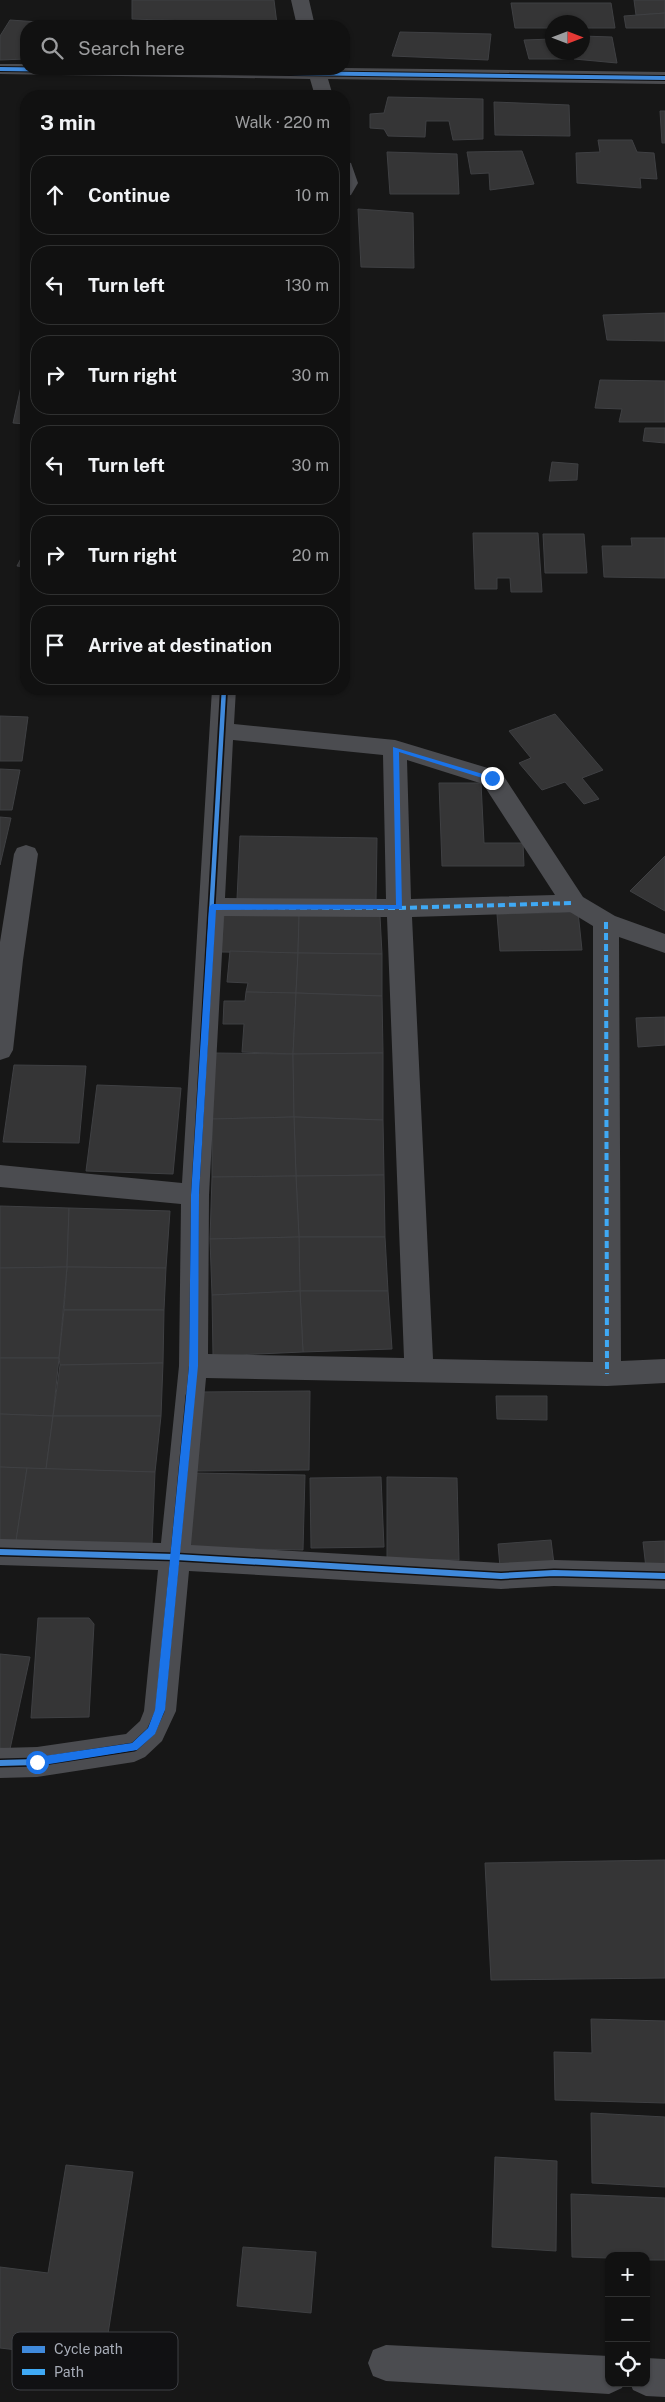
<!DOCTYPE html>
<html lang="en">
<head>
<meta charset="utf-8">
<style>
	:root { --surface:#111; --page:#1a1a1a; --text:#f1f3f6; --muted:#9c9d9f; --line:#303131 }
	body { margin:0; font-family:"Public Sans",sans-serif; background:var(--page); color:var(--text) }
	.controls { position:absolute; right:15px; bottom:15px; display:grid; overflow:hidden; border-radius:10px; box-shadow:0 1px 4px #0004 }
	.controls button { width:45px; height:45px; display:grid; place-items:center; padding:0; border:0; border-bottom:1px solid var(--line); background:var(--surface); color:var(--text); font:25px sans-serif }
	.compass { position:absolute; left:545px; top:15px; width:45px; height:45px; border-radius:50%; background:var(--surface); box-shadow:0 1px 4px #0004; rotate:90deg }
	.stop { position:absolute; width:15px; height:15px; margin:-11px; border:4px solid #1a73e8; border-radius:50%; background:#fff }
	.stop.end { background:#1a73e8; border-color:#fff; box-shadow:0 1px 5px #0008 }
	.list { margin:0; padding:0; list-style:none }
	h2 { display:flex; justify-content:space-between; align-items:center; height:65px; margin:0; padding:0 20px; font-size:21px }
	h2 small { font-size:16px; font-weight:400; color:var(--muted) }
	.list li { display:grid; grid-template-columns:32px 1fr auto; gap:15px; align-items:center; box-sizing:border-box; height:80px; margin:0 10px 10px; padding:0 10px; border:1px solid var(--line); border-radius:20px }
	.list b { display:block; font-size:19px; white-space:nowrap }
	.list em { font-size:16px; font-style:normal; color:var(--muted) }
	.icon { flex:none; width:28px; height:28px; fill:none; stroke:currentColor; stroke-width:2; stroke-linecap:round; stroke-linejoin:round }
	.map { position:relative; flex:none; width:665px; height:2402px; overflow:hidden }
	.search { position:absolute; background:var(--surface); box-shadow:0 1px 4px #0004; left:20px; top:20px; width:330px; height:55px; display:flex; align-items:center; gap:12px; box-sizing:border-box; padding:0 18px; border-radius:20px; color:var(--muted); font-size:19px }
	.panel { position:absolute; background:var(--surface); box-shadow:0 1px 4px #0004; left:20px; top:90px; width:330px; height:605px; border-radius:20px }
	.map>svg:first-child { display:block }
</style>
</head>
<body>
<div class="map">
<svg width="665" height="2402" viewBox="0 0 665 2402">
	<rect width="100%" height="100%" fill="#171717"/>
	<g fill="#353536" stroke="#3f4043">
		<polygon points="132,0 274,0 277,24 132,19"/>
		<polygon points="634,0 665,0 665,13 636,15"/>
		<polygon points="511,3 611,3 615,28 582,28 582,22 552,22 552,28 515,28"/>
		<polygon points="665,13 665,28 626,28 624,16"/>
		<polygon points="10,20 67,24 67,26 26,26 26,59 0,60 0,36"/>
		<polygon points="400,32 491,34 488,60 392,56"/>
		<polygon points="582,36 612,37 617,63 574,59 572,52 582,52"/>
		<polygon points="552,39 552,52 567,52 568,59 529,59 524,40"/>
		<polygon points="388,97 483,99 483,139 453,140 449,121 426,121 425,137 388,136 384,129 370,128 370,114 384,113"/>
		<polygon points="494,102 569,105 570,136 495,135"/>
		<polygon points="660,111 665,111 665,143 662,143"/>
		<polygon points="598,140 632,140 637,152 654,153 657,179 640,178 641,188 577,183 576,153 600,152"/>
		<polygon points="522,151 534,184 490,190 489,173 471,174 467,152"/>
		<polygon points="387,152 457,154 459,194 390,194"/>
		<polygon points="358,209 413,213 414,268 361,267"/>
		<polygon points="665,313 665,341 607,340 603,315"/>
		<polygon points="600,380 665,381 665,422 619,422 622,409 595,408"/>
		<polygon points="22,382 26,382 26,424 13,423"/>
		<polygon points="645,428 665,428 665,443 643,441"/>
		<polygon points="552,462 578,464 577,480 549,481"/>
		<polygon points="473,533 538,533 542,592 511,592 510,578 497,578 497,589 475,589"/>
		<polygon points="543,534 584,534 587,573 545,573"/>
		<polygon points="631,538 665,538 665,578 604,577 602,546 632,546"/>
		<polygon points="26,549 26,567 17,566"/>
		<polygon points="555,714 603,770 582,778 599,799 584,804 565,782 542,790 519,763 531,758 509,731"/>
		<polygon points="0,716 28,717 22,761 0,761"/>
		<polygon points="0,769 20,770 12,810 0,810"/>
		<polygon points="439,783 481,783 484,843 523,843 524,866 442,866"/>
		<polygon points="0,817 11,818 0,865"/>
		<polygon points="240,836 377,838 376,902 237,899"/>
		<polygon points="665,856 665,911 630,891"/>
		<polygon points="578,912 582,950 500,951 497,914"/>
		<polygon points="224,914 299,915 298,953 221,952"/>
		<polygon points="299,915 380,916 382,954 298,953"/>
		<polygon points="230,951 298,953 296,993 246,992 248,983 227,982"/>
		<polygon points="298,953 382,954 382,996 296,993"/>
		<polygon points="246,992 296,993 293,1054 242,1052 244,1024 223,1024 224,1001 245,1001"/>
		<polygon points="296,993 382,996 383,1053 293,1054"/>
		<polygon points="665,1017 665,1045 638,1047 636,1018"/>
		<polygon points="215,1053 293,1054 294,1117 212,1119"/>
		<polygon points="383,1053 383,1120 294,1117 293,1054"/>
		<polygon points="14,1065 86,1066 79,1143 3,1142"/>
		<polygon points="97,1085 181,1088 173,1174 86,1171"/>
		<polygon points="294,1117 383,1120 384,1175 296,1176"/>
		<polygon points="294,1117 296,1176 212,1177 212,1119"/>
		<polygon points="384,1175 385,1237 299,1237 296,1176"/>
		<polygon points="296,1176 299,1237 210,1239 212,1177"/>
		<polygon points="0,1206 69,1208 67,1267 0,1268"/>
		<polygon points="69,1208 170,1211 166,1268 67,1267"/>
		<polygon points="299,1237 385,1237 388,1291 300,1291"/>
		<polygon points="299,1237 300,1291 212,1295 210,1239"/>
		<polygon points="67,1267 166,1268 164,1310 64,1310"/>
		<polygon points="67,1267 59,1358 0,1358 0,1268"/>
		<polygon points="300,1291 388,1291 392,1349 303,1352"/>
		<polygon points="300,1291 303,1352 213,1356 212,1295"/>
		<polygon points="64,1310 164,1310 163,1363 60,1365 59,1358"/>
		<polygon points="0,1358 59,1358 53,1416 0,1414"/>
		<polygon points="163,1363 161,1416 53,1416 60,1365"/>
		<polygon points="310,1391 309,1470 197,1471 200,1392"/>
		<polygon points="496,1396 547,1396 547,1420 497,1419"/>
		<polygon points="0,1414 53,1416 46,1469 0,1467"/>
		<polygon points="53,1416 161,1416 155,1472 46,1469"/>
		<polygon points="0,1467 27,1468 16,1541 0,1541"/>
		<polygon points="27,1468 155,1472 152,1544 16,1541"/>
		<polygon points="194,1473 305,1475 303,1550 189,1548"/>
		<polygon points="381,1477 384,1547 311,1548 310,1478"/>
		<polygon points="387,1477 457,1478 459,1560 387,1559"/>
		<polygon points="551,1540 554,1564 500,1567 498,1544"/>
		<polygon points="665,1541 665,1567 646,1568 643,1542"/>
		<polygon points="38,1618 89,1618 94,1624 89,1717 31,1718"/>
		<polygon points="0,1654 30,1657 10,1749 0,1748"/>
		<polygon points="665,1860 665,1978 491,1980 485,1863"/>
		<polygon points="591,2019 665,2021 665,2103 555,2100 554,2052 592,2053"/>
		<polygon points="591,2113 665,2117 665,2187 592,2183"/>
		<polygon points="495,2157 557,2161 556,2251 492,2247"/>
		<polygon points="66,2165 133,2172 104,2360 0,2348 0,2267 48,2273"/>
		<polygon points="571,2194 665,2198 665,2260 646,2260 646,2256 609,2256 609,2258 572,2257"/>
		<polygon points="243,2247 316,2252 311,2313 237,2306"/>
	</g>
	<g fill="none" stroke-linecap="round" stroke-linejoin="round">
		<g fill="#4b4c50" fill-rule="evenodd">
			<polygon points="291,0 309,0 315,26 297,26"/>
			<polygon points="0,64 26,64 26,69 344,68 665,72 665,84 328,79 333,96 315,96 310,79 0,74"/>
			<polygon points="344,161 351,163 358,183 351,195 344,197"/>
			<path d="M212,689H236L234,724L395,740L501,772L583,897L615,916L665,934V953L619,937L621,1361L665,1359V1383L607,1386L206,1378L191,1545L501,1563L554,1560L665,1563V1589L554,1586L501,1589L189,1571L176,1711L162,1741L145,1757L134,1762L37,1777L0,1778V1748L37,1747L126,1734L140,1721L144,1711L158,1570L0,1565V1539L161,1543L179,1366L181,1204L0,1187V1165L182,1183ZM233,740L383,755L386,899L225,898ZM407,760L483,784L555,895L411,899ZM570,912L593,926V1362L433,1359L412,917ZM224,916L387,917L404,1358L208,1354L209,1195Z"/>
			<polygon points="26,845 35,848 38,854 23,960 13,1050 9,1057 0,1060 0,942 14,854 17,848"/>
			<polygon points="386,2345 609,2356 609,2383 624,2383 622,2388 609,2394 386,2381 373,2376 368,2363 373,2350"/>
			<polygon points="646,2358 665,2359 665,2397 646,2396 633,2390 630,2383 646,2383"/>
		</g>
		<g stroke="#3fa9f5" stroke-width="4" stroke-dasharray="7 4" stroke-linecap="butt">
			<polyline points="212,907 399,908 574,903"/>
			<polyline points="606,922 607,1374"/>
		</g>
		<g stroke="#111113" stroke-width="6">
			<polyline id="cycleway-far2" points="0,69 665,78"/>
		</g>
		<g stroke="#111113" stroke-width="8">
			<polyline id="cycleway-far1" points="190,1397 193,1366 195,1195 224,689"/>
		</g>
		<g stroke="#111113" stroke-width="9">
			<g id="cycleway">
				<polyline points="0,1552 176,1557 501,1576 554,1573 665,1576"/>
				<polyline points="0,1763 37,1762 134,1747 151,1731 160,1711 190,1396"/>
			</g>
		</g>
		<use href="#cycleway-far2" stroke="#408adc" stroke-width="4"/>
		<use href="#cycleway-far1" stroke="#408adc" stroke-width="4.5"/>
		<use href="#cycleway" stroke="#408adc" stroke-width="6"/>
	</g>
	<polygon fill="#1a73e8" points="393,747 496,778 492,781 399,752 402,909 216,910 199,1195 198,1366 165,1710 155,1734 137,1750 37,1766 32,1762 37,1757 132,1743 148,1728 155,1710 189,1366 191,1195 209,907 212,904 396,905"/>
	<rect x="12" y="2332" width="166" height="58" rx="8" fill="#111113" stroke="#3e4045" stroke-width="1"/>
	<rect x="22" y="2346" width="23" height="7" fill="#408adc"/>
	<rect x="22" y="2369" width="23" height="6" fill="#3fa9f5"/>
	<g font-size="14" fill="#a8adb8">
		<text x="54" y="2354">Cycle path</text>
		<text x="54" y="2377">Path</text>
	</g>
</svg>
<div class="controls">
<button>+</button>
<button>−</button>
<button><svg class="icon" aria-label="locate" viewBox="0 0 24 24"><circle cx="12" cy="12" r="6"/><path d="M12 2v4M12 18v4M2 12h4M18 12h4"/></svg></button>
</div>
<svg class="compass" viewBox="-18 -18 36 36"><path d="M0-13l5 13h-10z" fill="#e53935"/><path d="M0 13l5-13h-10z" fill="#9c9d9f"/></svg>
<div class="stop" style="left:37px;top:1762px"></div>
<div class="stop end" style="left:492px;top:778px"></div>
<div class="search"><svg class="icon" aria-label="search" viewBox="0 0 24 24"><circle cx="10" cy="10" r="6"/><path d="M15 15l6 6"/></svg>Search here</div>
<section class="panel">
<h2>3 min<small>Walk · 220 m</small></h2>
<ul class="list">
<li><svg class="icon" aria-label="ahead" viewBox="0 0 24 24"><path d="M12 20V5M6 11l6-6 6 6"/></svg><div><b>Continue</b></div><em>10 m</em></li>
<li><svg class="icon" aria-label="left" viewBox="0 0 24 24"><path d="M17 20v-9H6M10 6l-5 5 5 5"/></svg><div><b>Turn left</b></div><em>130 m</em></li>
<li><svg class="icon" aria-label="right" viewBox="0 0 24 24"><path d="M7 20v-9h11M14 6l5 5-5 5"/></svg><div><b>Turn right</b></div><em>30 m</em></li>
<li><svg class="icon" aria-label="left" viewBox="0 0 24 24"><path d="M17 20v-9H6M10 6l-5 5 5 5"/></svg><div><b>Turn left</b></div><em>30 m</em></li>
<li><svg class="icon" aria-label="right" viewBox="0 0 24 24"><path d="M7 20v-9h11M14 6l5 5-5 5"/></svg><div><b>Turn right</b></div><em>20 m</em></li>
<li><svg class="icon" aria-label="arrive" viewBox="0 0 24 24"><path d="M6 21V4h12l-3 4 3 4H6"/></svg><div><b>Arrive at destination</b></div></li>
</ul>
</section>
</div>
</body>
</html>
